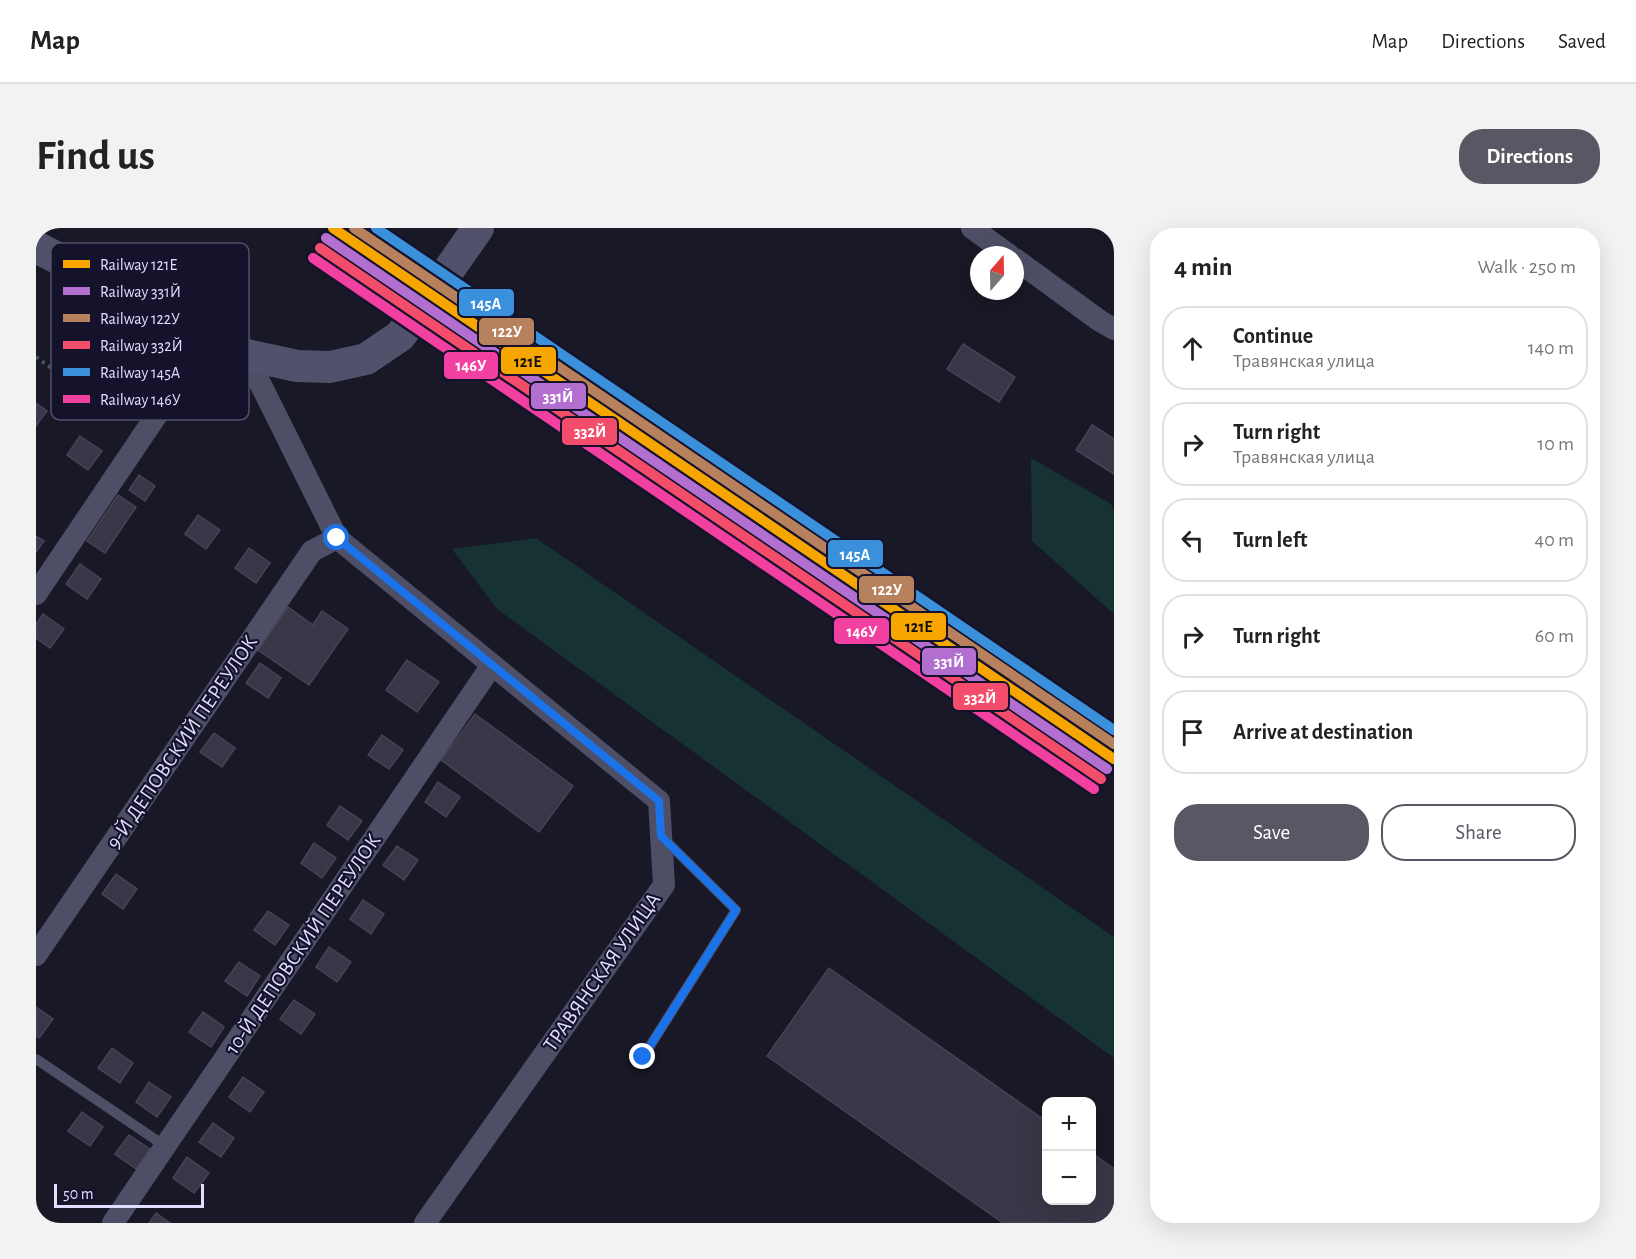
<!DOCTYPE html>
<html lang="en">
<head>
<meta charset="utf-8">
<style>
	:root { --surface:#fff; --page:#f2f2f2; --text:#222; --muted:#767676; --line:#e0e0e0; --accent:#585763 }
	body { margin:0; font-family:"Alegreya Sans",sans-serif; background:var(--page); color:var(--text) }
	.controls { position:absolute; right:18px; bottom:18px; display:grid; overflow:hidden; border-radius:12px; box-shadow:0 6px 24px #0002 }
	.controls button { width:54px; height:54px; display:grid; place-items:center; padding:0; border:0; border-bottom:2px solid var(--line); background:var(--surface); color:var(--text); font:30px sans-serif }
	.compass { position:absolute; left:934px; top:18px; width:54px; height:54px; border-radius:50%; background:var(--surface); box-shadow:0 6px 24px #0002; rotate:20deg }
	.scale { position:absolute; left:18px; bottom:15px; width:150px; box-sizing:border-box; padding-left:6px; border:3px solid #e0ddff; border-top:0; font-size:16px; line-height:21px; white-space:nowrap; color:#e0ddff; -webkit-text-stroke:4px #15122c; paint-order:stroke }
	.stop { position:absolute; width:18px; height:18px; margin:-14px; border:4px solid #1a73e8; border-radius:50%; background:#fff }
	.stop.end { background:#1a73e8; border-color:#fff; box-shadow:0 2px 6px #0008 }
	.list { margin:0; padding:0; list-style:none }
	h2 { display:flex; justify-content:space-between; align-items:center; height:78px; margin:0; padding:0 24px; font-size:26px }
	h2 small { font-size:20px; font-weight:400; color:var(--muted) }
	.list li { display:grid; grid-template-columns:39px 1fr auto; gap:18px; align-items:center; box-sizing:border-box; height:84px; margin:0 12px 12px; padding:0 12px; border:2px solid var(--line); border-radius:24px }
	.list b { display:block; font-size:22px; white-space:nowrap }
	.list p { margin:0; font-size:20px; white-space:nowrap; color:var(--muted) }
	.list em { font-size:20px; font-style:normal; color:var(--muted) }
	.actions { display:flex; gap:12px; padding:18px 24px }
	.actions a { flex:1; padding:14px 0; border:2px solid var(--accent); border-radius:24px; text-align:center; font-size:21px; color:var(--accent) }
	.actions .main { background:var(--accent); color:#fff }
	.icon { flex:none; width:33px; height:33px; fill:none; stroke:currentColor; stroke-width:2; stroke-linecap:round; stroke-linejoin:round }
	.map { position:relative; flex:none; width:1078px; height:995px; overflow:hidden; border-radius:24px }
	header { display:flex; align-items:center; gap:36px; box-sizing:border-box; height:84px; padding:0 30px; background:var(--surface); border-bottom:2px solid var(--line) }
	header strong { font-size:28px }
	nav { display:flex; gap:33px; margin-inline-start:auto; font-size:21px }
	.intro { display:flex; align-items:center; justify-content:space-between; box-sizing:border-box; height:144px; padding:0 36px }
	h1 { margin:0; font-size:42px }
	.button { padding:15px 27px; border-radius:24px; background:var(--accent); color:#fff; font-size:21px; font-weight:700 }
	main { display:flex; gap:36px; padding:0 36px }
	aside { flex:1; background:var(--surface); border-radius:24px; box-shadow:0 6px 24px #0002 }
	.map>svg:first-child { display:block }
</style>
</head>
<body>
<header>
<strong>Map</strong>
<nav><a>Map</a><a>Directions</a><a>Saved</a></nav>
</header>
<div class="intro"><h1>Find us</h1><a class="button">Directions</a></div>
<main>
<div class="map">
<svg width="1078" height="995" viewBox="0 0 1078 995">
	<rect width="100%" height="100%" fill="#191826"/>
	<g fill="#163232">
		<polygon points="995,230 1075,276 1078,283 1078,386 996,313"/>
		<polygon points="500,310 1078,709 1078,830 461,381 416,321"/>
	</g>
	<g fill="#393647" stroke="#464358" stroke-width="1.5">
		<polygon points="927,116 979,149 963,174 911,141"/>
		<polygon points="0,175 11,183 0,198"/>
		<polygon points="1056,197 1078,211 1078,246 1040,222"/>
		<polygon points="44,208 66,223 52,242 31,227"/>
		<polygon points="103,247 119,258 109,273 93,262"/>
		<polygon points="82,267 100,279 69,325 51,313"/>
		<polygon points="162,287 184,302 170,321 149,306"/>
		<polygon points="0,308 8,313 0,324"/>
		<polygon points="213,320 234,335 220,355 199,340"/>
		<polygon points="44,336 65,351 51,371 30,356"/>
		<polygon points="252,379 277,397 286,383 312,401 273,457 222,422"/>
		<polygon points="7,386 28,401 14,420 0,410 0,396"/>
		<polygon points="371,432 403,454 381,484 350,462"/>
		<polygon points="224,435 245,450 232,470 210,455"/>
		<polygon points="439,486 537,558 503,604 405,532"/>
		<polygon points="178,505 199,520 186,539 164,524"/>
		<polygon points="346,507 367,522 353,541 332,527"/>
		<polygon points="402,554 424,569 410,589 389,574"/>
		<polygon points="304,578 326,593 312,612 291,597"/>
		<polygon points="278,615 300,630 286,650 265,635"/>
		<polygon points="361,618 382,632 368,652 347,637"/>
		<polygon points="80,646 101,661 87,681 66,666"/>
		<polygon points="327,672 348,686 335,706 314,691"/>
		<polygon points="232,683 253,697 239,717 218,702"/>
		<polygon points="293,719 315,734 301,754 280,739"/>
		<polygon points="203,734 224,748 211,768 189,753"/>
		<polygon points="793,740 1011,894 1011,972 1056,972 1056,925 1078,941 1078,995 967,995 731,828"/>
		<polygon points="258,772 279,786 265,806 244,791"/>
		<polygon points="0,779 17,791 3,810 0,808"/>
		<polygon points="167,784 188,799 175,819 153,804"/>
		<polygon points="76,820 97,835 84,855 62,840"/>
		<polygon points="207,849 228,864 214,884 193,869"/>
		<polygon points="113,854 135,869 121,889 100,874"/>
		<polygon points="46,884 67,899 54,918 32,903"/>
		<polygon points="177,895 198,910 185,929 163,914"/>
		<polygon points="93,907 114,921 100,941 79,926"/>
		<polygon points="151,929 173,945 158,965 137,950"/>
		<polygon points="120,985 134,995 113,995"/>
	</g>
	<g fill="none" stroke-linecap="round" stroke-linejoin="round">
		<polyline stroke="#475462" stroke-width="4" stroke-dasharray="3 4.5" stroke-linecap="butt" points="0,129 39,157"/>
		<g stroke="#4e4e66" stroke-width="10">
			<polyline points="607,829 700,682 627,610"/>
			<polyline points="0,831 129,918"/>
		</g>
		<g stroke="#4e4e66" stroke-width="22">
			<polyline points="936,0 973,27"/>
			<polyline points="979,31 1064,93 1078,101"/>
			<polyline points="0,366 145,151 210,127 301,310 623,573 628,657 389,995"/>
			<polyline points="0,727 276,323 301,310"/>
			<polyline points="77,995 456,437"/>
		</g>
		<polyline stroke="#51516c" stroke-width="32" points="0,19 210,127 261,138 294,139 330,131 364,108 396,66 442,0"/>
		<g stroke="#15122c" stroke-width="15">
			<polyline id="rail-1" points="297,0 1078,531"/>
		</g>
		<g stroke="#15122c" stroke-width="15">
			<polyline id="rail-2" points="290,10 1071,541"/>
		</g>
		<g stroke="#15122c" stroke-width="15">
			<polyline id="rail-3" points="318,0 1078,516"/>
		</g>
		<g stroke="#15122c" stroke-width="15">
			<polyline id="rail-4" points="284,20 1065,551"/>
		</g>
		<g stroke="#15122c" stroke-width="15">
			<polyline id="rail-5" points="340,0 1078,502"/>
		</g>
		<g stroke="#15122c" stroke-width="15">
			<polyline id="rail-6" points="277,30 1058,561"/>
		</g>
		<use href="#rail-1" stroke="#f7a600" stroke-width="10"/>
		<use href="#rail-2" stroke="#b36fd0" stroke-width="10"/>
		<use href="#rail-3" stroke="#b6815c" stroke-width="10"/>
		<use href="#rail-4" stroke="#f44d6c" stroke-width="10"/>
		<use href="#rail-5" stroke="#3a90db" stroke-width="10"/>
		<use href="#rail-6" stroke="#f240a1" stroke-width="10"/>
	</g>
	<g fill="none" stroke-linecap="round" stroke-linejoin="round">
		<polyline stroke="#1a73e8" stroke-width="8" points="301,310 623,573 625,608 700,682 607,829"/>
	</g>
	<g text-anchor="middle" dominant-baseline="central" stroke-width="4.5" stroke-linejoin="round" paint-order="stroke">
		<g font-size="21" fill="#e0ddff" stroke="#15122c">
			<text transform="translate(146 514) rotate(-56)">9-Й ДЕПОВСКИЙ ПЕРЕУЛОК</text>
			<text transform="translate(267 716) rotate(-56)">10-Й ДЕПОВСКИЙ ПЕРЕУЛОК</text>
			<text transform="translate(566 744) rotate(-55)">ТРАВЯНСКАЯ УЛИЦА</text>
		</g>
	</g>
	<rect x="15" y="15" width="198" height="177" rx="9" fill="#15122c" stroke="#524f6b" stroke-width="1.5"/>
	<rect x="27" y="32" width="27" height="8" fill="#f7a600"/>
	<rect x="27" y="59" width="27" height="8" fill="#b36fd0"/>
	<rect x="27" y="86" width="27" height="8" fill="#b6815c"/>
	<rect x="27" y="113" width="27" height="8" fill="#f44d6c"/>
	<rect x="27" y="140" width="27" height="8" fill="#3a90db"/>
	<rect x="27" y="167" width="27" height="8" fill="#f240a1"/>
	<g font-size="16" fill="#e0ddff">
		<text x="64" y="42">Railway 121Е</text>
		<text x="64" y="69">Railway 331Й</text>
		<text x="64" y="96">Railway 122У</text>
		<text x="64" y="123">Railway 332Й</text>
		<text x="64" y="150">Railway 145А</text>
		<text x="64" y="177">Railway 146У</text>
	</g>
	<g stroke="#15122c" stroke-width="2">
		<rect x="422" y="60" width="57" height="29" rx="6" fill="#3a90db"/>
		<rect x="442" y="89" width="57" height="29" rx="6" fill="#b6815c"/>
		<rect x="464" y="118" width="57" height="29" rx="6" fill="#f7a600"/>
		<rect x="407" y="123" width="56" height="29" rx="6" fill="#f240a1"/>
		<rect x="494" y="154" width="57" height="28" rx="6" fill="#b36fd0"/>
		<rect x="525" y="189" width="57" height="29" rx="6" fill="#f44d6c"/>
		<rect x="791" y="311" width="57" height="29" rx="6" fill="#3a90db"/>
		<rect x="822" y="347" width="57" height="29" rx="6" fill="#b6815c"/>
		<rect x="854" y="384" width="57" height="29" rx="6" fill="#f7a600"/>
		<rect x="797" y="389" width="57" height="28" rx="6" fill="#f240a1"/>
		<rect x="885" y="419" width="56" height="29" rx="6" fill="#b36fd0"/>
		<rect x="916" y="454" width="57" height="29" rx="6" fill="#f44d6c"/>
	</g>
	<g font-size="16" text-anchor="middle" font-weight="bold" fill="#fff">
		<text x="450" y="81">145А</text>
		<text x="471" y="109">122У</text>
		<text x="435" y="143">146У</text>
		<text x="522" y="174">331Й</text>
		<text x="554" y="209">332Й</text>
		<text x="819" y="332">145А</text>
		<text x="851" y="367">122У</text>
		<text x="826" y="409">146У</text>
		<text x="913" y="439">331Й</text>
		<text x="944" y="475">332Й</text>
	</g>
	<g font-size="16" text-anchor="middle" font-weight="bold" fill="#111">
		<text x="492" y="139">121Е</text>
		<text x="883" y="404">121Е</text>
	</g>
</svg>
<div class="controls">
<button>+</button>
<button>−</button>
</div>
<svg class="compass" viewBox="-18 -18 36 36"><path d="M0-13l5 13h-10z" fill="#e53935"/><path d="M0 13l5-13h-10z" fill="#767676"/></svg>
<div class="scale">50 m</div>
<div class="stop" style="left:301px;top:310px"></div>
<div class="stop end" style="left:607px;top:829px"></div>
</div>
<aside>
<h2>4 min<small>Walk · 250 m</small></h2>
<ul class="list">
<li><svg class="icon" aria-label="ahead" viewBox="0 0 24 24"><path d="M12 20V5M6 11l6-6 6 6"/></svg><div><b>Continue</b><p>Травянская улица</p></div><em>140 m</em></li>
<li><svg class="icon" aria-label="right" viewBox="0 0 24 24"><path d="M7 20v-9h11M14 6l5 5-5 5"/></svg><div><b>Turn right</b><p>Травянская улица</p></div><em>10 m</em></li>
<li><svg class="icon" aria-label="left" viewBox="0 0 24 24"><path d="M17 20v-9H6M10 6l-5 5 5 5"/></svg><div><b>Turn left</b></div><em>40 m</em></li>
<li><svg class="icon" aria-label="right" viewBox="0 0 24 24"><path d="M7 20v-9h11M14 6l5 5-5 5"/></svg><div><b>Turn right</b></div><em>60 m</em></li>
<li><svg class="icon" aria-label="arrive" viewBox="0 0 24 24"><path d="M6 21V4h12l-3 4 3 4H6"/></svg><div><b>Arrive at destination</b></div></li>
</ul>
<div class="actions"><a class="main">Save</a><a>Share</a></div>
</aside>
</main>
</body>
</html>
